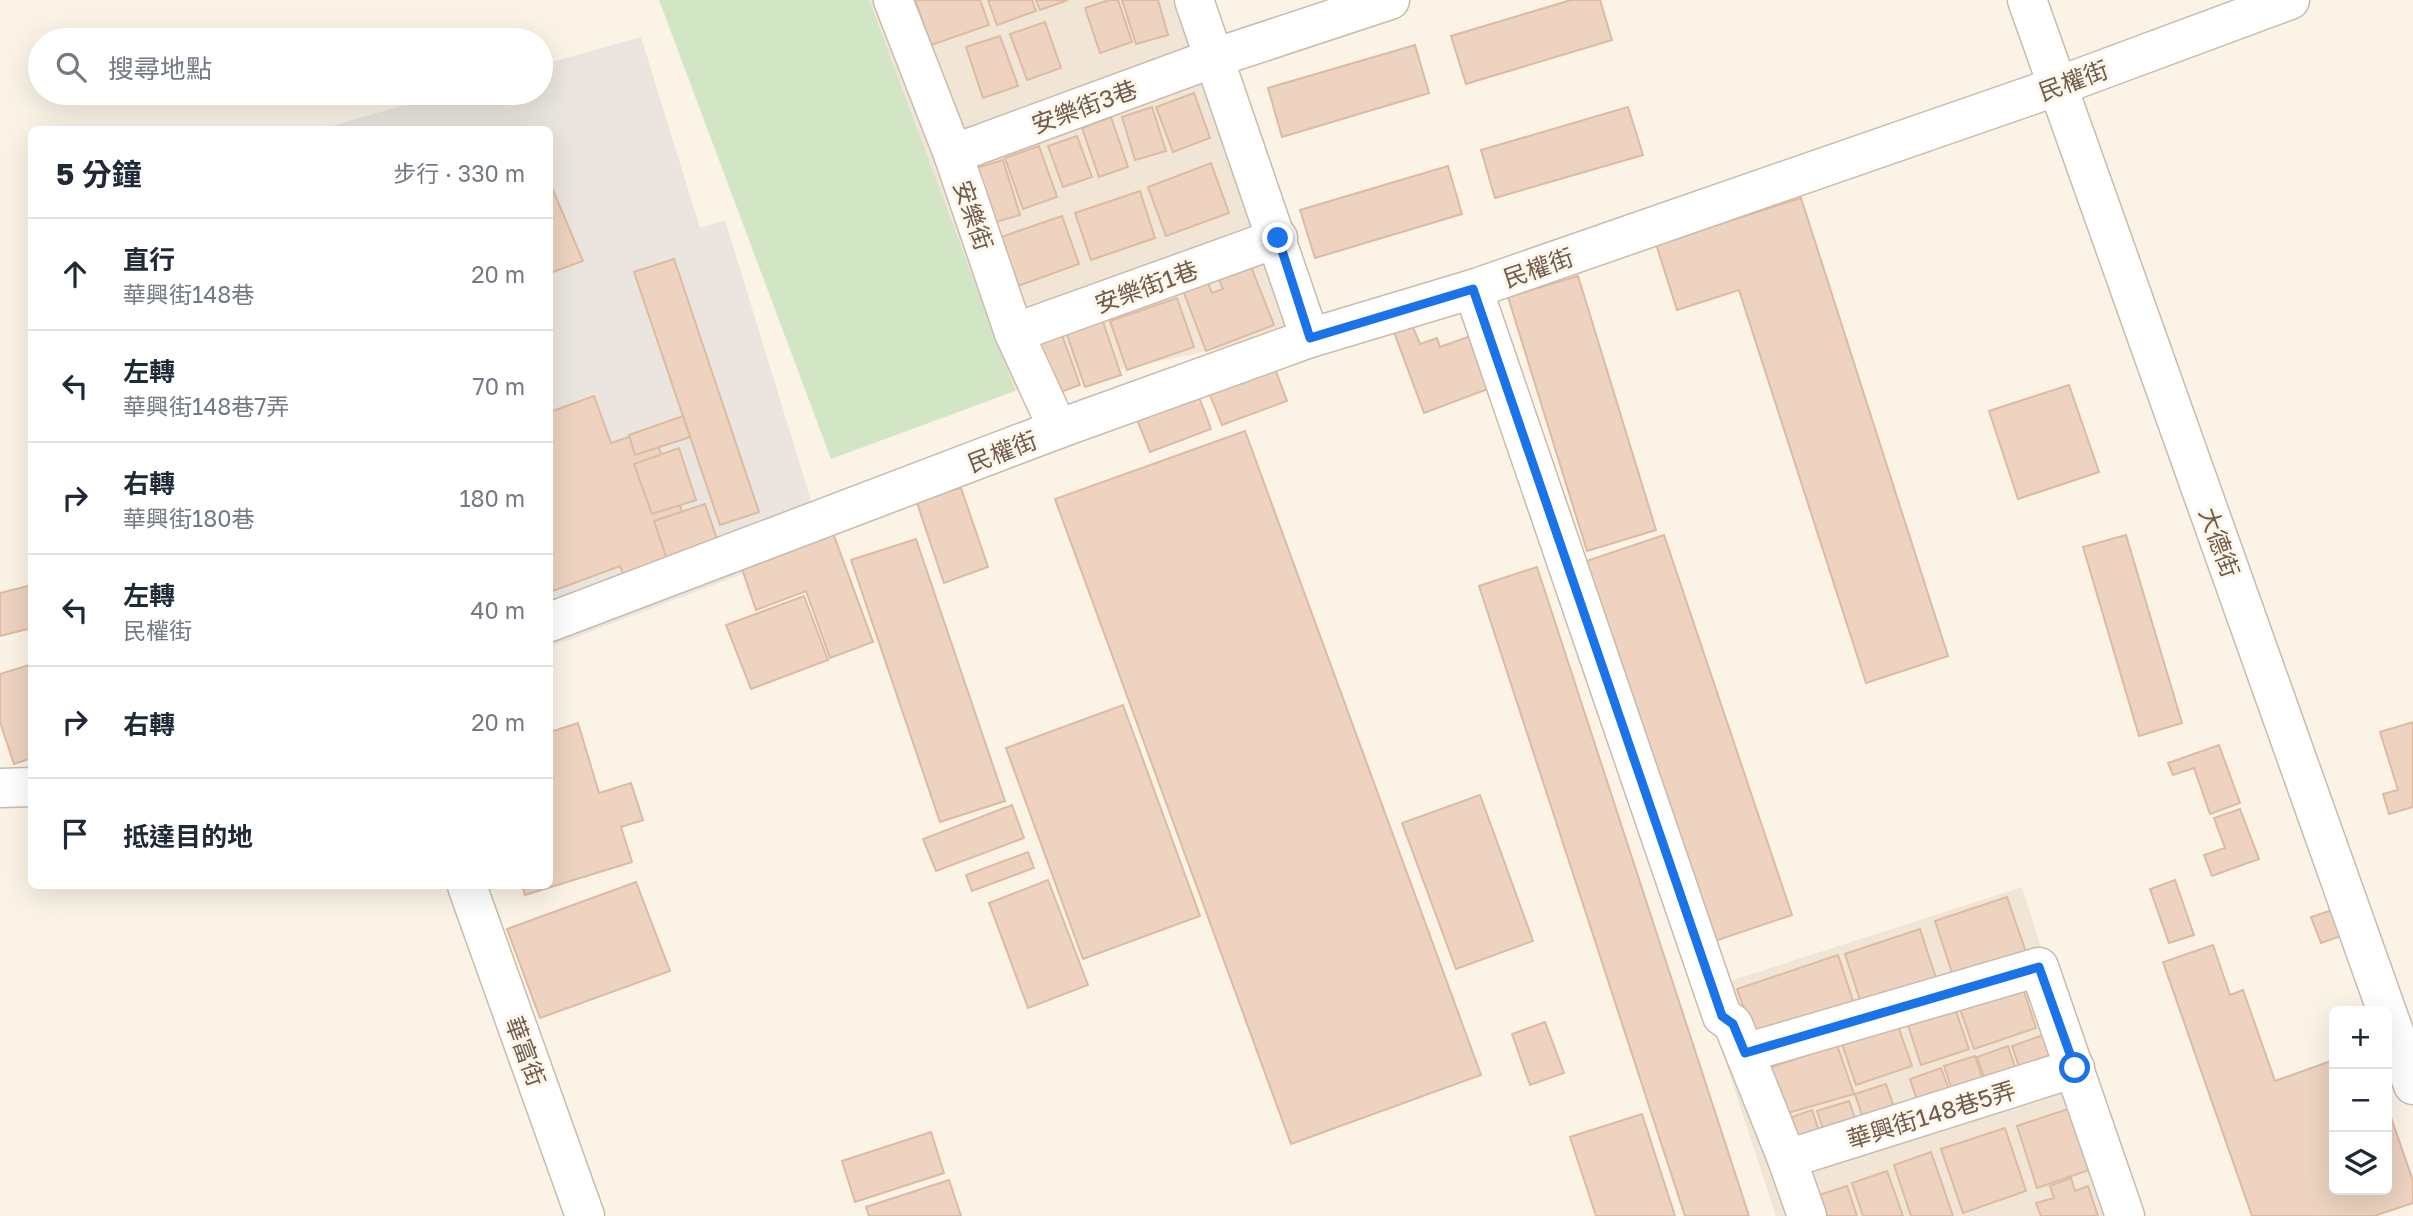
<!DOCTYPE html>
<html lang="zh-TW">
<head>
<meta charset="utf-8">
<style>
	:root { --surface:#fff; --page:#f6f6f7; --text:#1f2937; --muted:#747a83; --line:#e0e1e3 }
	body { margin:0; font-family:"Golos Text","Noto Sans TC",sans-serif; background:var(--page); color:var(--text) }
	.controls { position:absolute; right:21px; bottom:21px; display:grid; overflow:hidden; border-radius:10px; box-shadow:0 7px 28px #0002 }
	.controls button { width:63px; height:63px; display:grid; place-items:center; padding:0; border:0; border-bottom:2px solid var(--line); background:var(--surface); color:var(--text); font:35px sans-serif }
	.stop { position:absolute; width:21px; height:21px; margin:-16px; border:5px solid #1a73e8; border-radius:50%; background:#fff }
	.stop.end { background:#1a73e8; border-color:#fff; box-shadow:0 2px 7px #0008 }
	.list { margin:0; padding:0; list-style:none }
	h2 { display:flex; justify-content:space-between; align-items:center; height:91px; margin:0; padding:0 28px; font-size:30px }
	h2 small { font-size:23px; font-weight:400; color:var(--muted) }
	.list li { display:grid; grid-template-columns:46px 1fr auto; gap:21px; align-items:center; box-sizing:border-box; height:112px; padding:0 28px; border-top:2px solid var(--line) }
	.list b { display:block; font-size:26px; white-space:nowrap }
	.list p { margin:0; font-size:23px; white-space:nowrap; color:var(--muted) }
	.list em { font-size:23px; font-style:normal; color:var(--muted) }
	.icon { flex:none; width:38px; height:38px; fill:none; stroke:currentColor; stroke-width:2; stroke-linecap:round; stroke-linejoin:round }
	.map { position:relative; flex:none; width:2413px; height:1216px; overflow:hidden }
	.search { position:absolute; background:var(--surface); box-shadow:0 7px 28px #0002; left:28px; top:28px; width:525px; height:77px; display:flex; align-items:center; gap:18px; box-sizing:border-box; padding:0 24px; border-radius:38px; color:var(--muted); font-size:26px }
	.panel { position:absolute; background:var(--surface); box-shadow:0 7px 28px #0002; left:28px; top:126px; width:525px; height:763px; border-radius:10px }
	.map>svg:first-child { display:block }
</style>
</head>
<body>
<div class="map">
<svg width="2413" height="1216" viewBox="0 0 2413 1216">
	<rect width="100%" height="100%" fill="#faf3e6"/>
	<g fill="#f1e5d5">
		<polygon points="812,0 1181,0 1298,332 1015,391"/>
		<polygon points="2022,887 2125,1216 1776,1216 1702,990"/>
	</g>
	<polygon fill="#eae5df" points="641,37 700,228 725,220 824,543 550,647 550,130 318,130 446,93 541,93 541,65"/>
	<polygon fill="#d2e6c5" points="659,0 869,0 1015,391 831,459"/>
	<g fill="#edd3c0" stroke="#ddbba2" stroke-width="2">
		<polygon points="915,0 980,0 989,25 931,45"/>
		<polygon points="988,0 1032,0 1036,11 997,25"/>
		<polygon points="1036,0 1068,0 1040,10"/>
		<polygon points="1109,0 1118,0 1132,42 1100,53 1085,8"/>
		<polygon points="1122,0 1158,0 1168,35 1136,44"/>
		<polygon points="1571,0 1600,0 1612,40 1466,84 1451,36"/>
		<polygon points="1045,22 1061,68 1027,80 1010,34"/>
		<polygon points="1000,36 1018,86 983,98 966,47"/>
		<polygon points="1415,45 1429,93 1282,137 1268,88"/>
		<polygon points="1194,93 1210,138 1173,152 1156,107"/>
		<polygon points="1152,107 1166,151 1135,160 1122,117"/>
		<polygon points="1628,107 1643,155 1495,198 1481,150"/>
		<polygon points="1111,117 1128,167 1099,177 1082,128"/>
		<polygon points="1077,136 1092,177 1063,187 1048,146"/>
		<polygon points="1039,146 1057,197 1023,209 1005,158"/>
		<polygon points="1003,160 1020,215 989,224 973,169"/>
		<polygon points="1211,163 1229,213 1166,236 1148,187"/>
		<polygon points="1448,166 1462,214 1315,258 1300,210"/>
		<polygon points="552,188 583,261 550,273 550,189"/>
		<polygon points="1140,191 1155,238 1091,260 1075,213"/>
		<polygon points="1801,198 1948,656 1866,683 1739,290 1677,310 1656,244"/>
		<polygon points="1062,216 1079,264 1018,286 1001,237"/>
		<polygon points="674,259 759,512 720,525 634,272"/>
		<polygon points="1250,264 1274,325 1206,351 1183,290 1207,281 1212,293 1223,289 1218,277"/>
		<polygon points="1578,276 1656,530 1587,551 1508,297"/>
		<polygon points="1177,298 1194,347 1127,370 1110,321"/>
		<polygon points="1100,313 1121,375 1085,387 1064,326"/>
		<polygon points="1058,324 1080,385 1050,396 1033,333"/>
		<polygon points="1412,325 1420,344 1437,338 1440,347 1476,334 1496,386 1424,413 1394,332"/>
		<polygon points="1274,366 1287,401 1222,425 1208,390"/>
		<polygon points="2069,385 2099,472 2018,499 1989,411"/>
		<polygon points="1198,394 1211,429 1150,452 1136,417"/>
		<polygon points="594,396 611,443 652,429 697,553 625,580 620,566 550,592 550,412"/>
		<polygon points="683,416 690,437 635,455 629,435"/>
		<polygon points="1245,431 1481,1075 1291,1144 1055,499"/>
		<polygon points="679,448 696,500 652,514 634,464"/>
		<polygon points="961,488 988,567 944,583 916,500"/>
		<polygon points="705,504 719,545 668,562 654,521"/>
		<polygon points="833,533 873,642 830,658 806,591 756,610 741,566"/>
		<polygon points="1664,535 1792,915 1706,944 1578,564"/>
		<polygon points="2126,535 2182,723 2139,736 2083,547"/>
		<polygon points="916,539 1005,801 940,822 851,560"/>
		<polygon points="1537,567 1749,1216 1685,1216 1479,586"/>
		<polygon points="32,585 32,628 0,636 0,593"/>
		<polygon points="804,596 828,660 751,689 726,625"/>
		<polygon points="32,664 32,758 14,764 0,722 0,674"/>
		<polygon points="1123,705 1200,916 1083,959 1006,748"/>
		<polygon points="2413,722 2413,807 2389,814 2383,794 2398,790 2380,732"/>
		<polygon points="578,723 599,793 631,783 643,820 621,827 632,862 525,895 522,886 550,886 550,732"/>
		<polygon points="2219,745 2240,803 2210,814 2194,768 2173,775 2168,763"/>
		<polygon points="1480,795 1533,941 1456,969 1402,823"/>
		<polygon points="1012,805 1024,838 936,871 923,839"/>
		<polygon points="2240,809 2259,859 2212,876 2204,855 2225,848 2214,818"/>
		<polygon points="1028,852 1034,868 972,891 966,875"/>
		<polygon points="1048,880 1088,985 1028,1008 989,903"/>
		<polygon points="2175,880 2194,935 2169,943 2150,889"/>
		<polygon points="636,882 670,971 540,1018 507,929"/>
		<polygon points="2007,897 2029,961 1956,985 1935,921"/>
		<polygon points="2335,909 2344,935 2321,943 2311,917"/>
		<polygon points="1920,929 1937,981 1862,1006 1845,954"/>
		<polygon points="2213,945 2230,995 2243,990 2275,1081 2334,1060 2334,1190 2387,1190 2387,1106 2413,1181 2413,1203 2374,1216 2252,1216 2163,962"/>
		<polygon points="1838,955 1855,1007 1755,1040 1737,989"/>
		<polygon points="2022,985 2036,1028 1974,1049 1959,1006"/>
		<polygon points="1951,997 1969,1049 1921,1065 1904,1013"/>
		<polygon points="1545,1022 1564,1073 1530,1085 1512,1034"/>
		<polygon points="1898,1026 1912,1066 1856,1085 1842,1044"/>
		<polygon points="2043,1035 2054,1068 2023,1078 2012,1046"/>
		<polygon points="1837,1045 1854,1094 1784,1114 1769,1068"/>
		<polygon points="2008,1046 2019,1079 1988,1089 1977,1057"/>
		<polygon points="1975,1056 1986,1089 1955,1099 1944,1066"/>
		<polygon points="1941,1068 1953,1101 1921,1112 1910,1079"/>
		<polygon points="1886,1084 1897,1116 1866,1127 1855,1094"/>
		<polygon points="1849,1101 1860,1133 1828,1144 1817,1111"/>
		<polygon points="2074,1107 2095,1168 2037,1188 2017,1126"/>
		<polygon points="1812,1110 1823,1143 1791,1153 1780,1121"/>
		<polygon points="1642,1114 1675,1216 1596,1216 1570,1137"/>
		<polygon points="2005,1128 2026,1191 1963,1213 1941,1149"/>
		<polygon points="931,1132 944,1173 855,1202 842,1161"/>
		<polygon points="1931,1152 1953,1216 1911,1216 1894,1165"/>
		<polygon points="1887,1171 1903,1216 1863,1216 1852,1183"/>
		<polygon points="2071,1178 2075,1191 2088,1186 2098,1216 2041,1216 2036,1203 2054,1198 2050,1186"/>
		<polygon points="949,1180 961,1216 869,1216 866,1207"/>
		<polygon points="1847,1186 1857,1216 1820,1216 1813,1197"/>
	</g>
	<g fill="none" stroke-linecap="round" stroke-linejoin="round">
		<g stroke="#cabbad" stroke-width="41">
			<g id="minor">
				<polyline points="893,0 953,154 1014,333 1058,429"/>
				<polyline points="1194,0 1310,338"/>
				<polyline points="2027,0 2413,1085"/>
				<polyline points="953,154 1214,58 1390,0"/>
				<polyline points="1473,289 1722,1016 1733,1024 1787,1159 1807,1216"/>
				<polyline points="1014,333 1278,238"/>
				<polyline points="550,622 1058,429 1310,338 1473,289 2058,86 2290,0"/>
				<polyline points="0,788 32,787"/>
				<polyline points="467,886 585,1216"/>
				<polyline points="1745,1053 2039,967 2125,1216"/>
				<polyline points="1787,1159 2075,1068"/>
			</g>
		</g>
		<use href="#minor" stroke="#fff" stroke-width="38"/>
	</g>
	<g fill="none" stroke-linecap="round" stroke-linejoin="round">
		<polyline stroke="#1a73e8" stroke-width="9" points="1278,238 1310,338 1473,289 1722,1016 1733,1024 1745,1053 2039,967 2075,1068"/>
	</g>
	<g text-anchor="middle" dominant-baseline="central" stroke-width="6" stroke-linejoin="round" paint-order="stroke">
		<g font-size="24" fill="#705b4d" stroke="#fdf7eb">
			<text transform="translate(2073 80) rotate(-20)">民權街</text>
			<text transform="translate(1084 106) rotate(-20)">安樂街3巷</text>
			<text transform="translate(974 215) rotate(71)">安樂街</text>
			<text transform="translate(1538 267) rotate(-19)">民權街</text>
			<text transform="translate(1146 286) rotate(-20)">安樂街1巷</text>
			<text transform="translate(1002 451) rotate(-21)">民權街</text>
			<text transform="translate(2220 542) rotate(70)">大德街</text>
			<text transform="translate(526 1051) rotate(70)">華富街</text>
			<text transform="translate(1931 1114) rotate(-17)">華興街148巷5弄</text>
		</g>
	</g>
</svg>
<div class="controls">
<button>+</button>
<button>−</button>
<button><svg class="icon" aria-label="layers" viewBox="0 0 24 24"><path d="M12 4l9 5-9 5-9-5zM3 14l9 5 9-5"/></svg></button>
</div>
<div class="stop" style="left:2075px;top:1068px"></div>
<div class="stop end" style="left:1278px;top:238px"></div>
<div class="search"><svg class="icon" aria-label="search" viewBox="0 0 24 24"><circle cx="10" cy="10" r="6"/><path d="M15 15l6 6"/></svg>搜尋地點</div>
<section class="panel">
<h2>5 分鐘<small>步行 · 330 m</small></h2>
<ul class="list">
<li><svg class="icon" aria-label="ahead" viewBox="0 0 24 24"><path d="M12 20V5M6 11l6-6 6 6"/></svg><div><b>直行</b><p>華興街148巷</p></div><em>20 m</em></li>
<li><svg class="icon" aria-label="left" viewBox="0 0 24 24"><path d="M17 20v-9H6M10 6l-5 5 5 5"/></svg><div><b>左轉</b><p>華興街148巷7弄</p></div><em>70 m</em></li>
<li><svg class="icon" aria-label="right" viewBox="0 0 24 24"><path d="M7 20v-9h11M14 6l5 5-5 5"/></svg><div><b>右轉</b><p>華興街180巷</p></div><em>180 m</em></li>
<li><svg class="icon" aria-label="left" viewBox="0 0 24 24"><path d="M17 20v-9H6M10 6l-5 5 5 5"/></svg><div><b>左轉</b><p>民權街</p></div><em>40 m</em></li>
<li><svg class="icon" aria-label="right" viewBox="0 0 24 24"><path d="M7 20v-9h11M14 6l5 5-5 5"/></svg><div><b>右轉</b></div><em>20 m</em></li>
<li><svg class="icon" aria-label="arrive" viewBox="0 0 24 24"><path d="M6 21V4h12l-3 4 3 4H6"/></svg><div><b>抵達目的地</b></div></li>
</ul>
</section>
</div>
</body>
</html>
